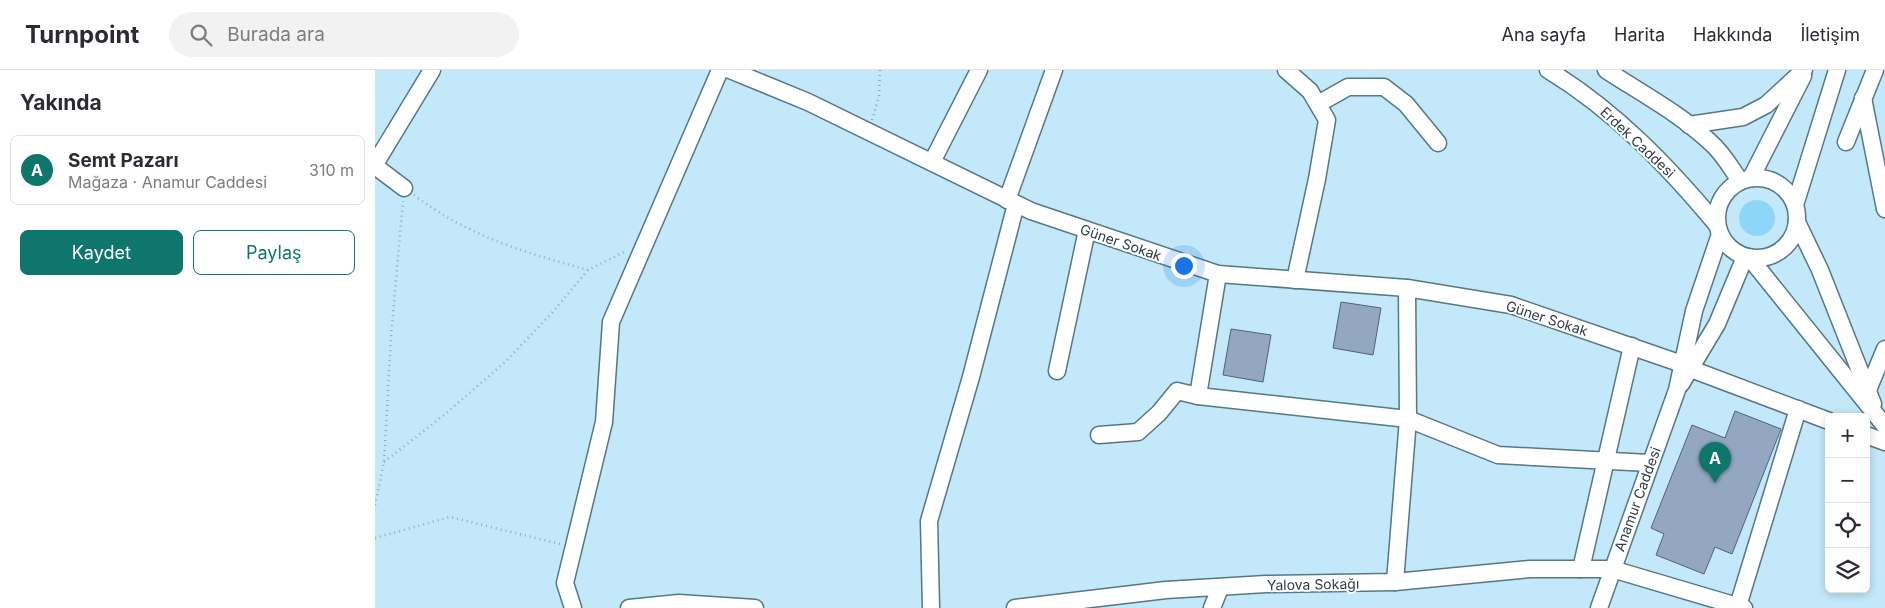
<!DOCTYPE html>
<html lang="tr">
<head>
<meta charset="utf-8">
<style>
	:root { --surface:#fff; --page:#f2f2f3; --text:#2b2b33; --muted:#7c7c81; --line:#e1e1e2; --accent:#0f766e }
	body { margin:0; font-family:Inter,sans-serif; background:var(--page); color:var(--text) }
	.controls { position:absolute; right:15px; bottom:15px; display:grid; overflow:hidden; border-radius:8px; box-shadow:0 2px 8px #0003 }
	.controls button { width:45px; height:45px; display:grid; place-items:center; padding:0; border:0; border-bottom:1px solid var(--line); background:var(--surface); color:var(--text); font:25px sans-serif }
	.you { position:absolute; left:808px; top:195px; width:18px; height:18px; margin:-12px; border:4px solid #fff; border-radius:50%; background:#1a73e8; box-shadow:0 0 0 8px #1a73e833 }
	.badge { display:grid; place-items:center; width:32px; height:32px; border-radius:50%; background:var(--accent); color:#fff; font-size:16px; font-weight:700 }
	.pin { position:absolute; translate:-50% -41px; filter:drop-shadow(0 1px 2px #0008) }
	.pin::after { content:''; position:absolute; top:26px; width:18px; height:15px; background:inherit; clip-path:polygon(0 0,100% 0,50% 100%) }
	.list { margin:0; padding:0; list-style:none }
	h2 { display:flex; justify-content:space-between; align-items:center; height:65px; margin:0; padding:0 20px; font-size:21px }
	h2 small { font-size:16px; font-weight:400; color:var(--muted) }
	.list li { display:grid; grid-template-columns:32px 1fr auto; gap:15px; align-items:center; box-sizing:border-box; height:70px; margin:0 10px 10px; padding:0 10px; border:1px solid var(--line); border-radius:8px }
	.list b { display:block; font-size:19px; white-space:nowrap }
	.list p { margin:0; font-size:16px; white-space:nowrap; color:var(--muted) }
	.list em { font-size:16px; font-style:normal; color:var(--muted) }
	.actions { display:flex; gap:10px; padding:15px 20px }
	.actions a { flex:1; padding:11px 0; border:1px solid var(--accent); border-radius:8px; text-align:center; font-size:18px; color:var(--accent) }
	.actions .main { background:var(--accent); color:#fff }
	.icon { flex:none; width:28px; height:28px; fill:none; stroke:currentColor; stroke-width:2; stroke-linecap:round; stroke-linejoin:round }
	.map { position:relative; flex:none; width:1510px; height:538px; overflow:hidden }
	header { display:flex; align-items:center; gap:30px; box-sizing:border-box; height:70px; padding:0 25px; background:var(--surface); border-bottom:1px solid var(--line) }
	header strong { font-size:24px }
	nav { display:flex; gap:28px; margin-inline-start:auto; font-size:18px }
	.search { width:350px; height:45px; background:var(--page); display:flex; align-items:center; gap:12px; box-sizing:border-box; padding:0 18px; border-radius:28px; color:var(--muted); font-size:19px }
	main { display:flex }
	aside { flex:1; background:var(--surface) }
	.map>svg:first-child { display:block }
</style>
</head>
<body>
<header>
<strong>Turnpoint</strong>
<div class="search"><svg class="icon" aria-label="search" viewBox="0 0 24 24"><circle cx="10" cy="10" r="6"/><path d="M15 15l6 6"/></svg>Burada ara</div>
<nav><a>Ana sayfa</a><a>Harita</a><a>Hakkında</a><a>İletişim</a></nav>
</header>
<main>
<aside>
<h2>Yakında<small></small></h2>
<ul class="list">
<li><span class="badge">A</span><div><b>Semt Pazarı</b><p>Mağaza · Anamur Caddesi</p></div><em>310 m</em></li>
</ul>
<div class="actions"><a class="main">Kaydet</a><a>Paylaş</a></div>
</aside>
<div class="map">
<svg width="1510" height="538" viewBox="0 0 1510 538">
	<rect width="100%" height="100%" fill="#c3e8f9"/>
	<circle fill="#8ed6f7" cx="1382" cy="148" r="18"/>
	<g fill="#93a7c2" stroke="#50627b">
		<polygon points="966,232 1006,238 998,285 958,278"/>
		<polygon points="856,259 896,265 888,312 848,305"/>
		<polygon points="1360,341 1406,359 1357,484 1340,477 1329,504 1281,485 1289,464 1276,458 1317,355 1350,368"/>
	</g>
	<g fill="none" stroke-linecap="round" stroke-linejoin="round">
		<g stroke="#557786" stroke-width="19">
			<g id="minor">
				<polyline points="355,0 433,32 656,141 843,204 1032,218 1136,235 1307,294"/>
				<polyline points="911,0 935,21 952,50 942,109 920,210"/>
				<path d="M1173,0C1239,40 1293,96 1342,155"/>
				<path d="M1231,0C1266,23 1304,43 1335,72C1348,83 1356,98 1365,111"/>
				<polyline points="1488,28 1510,139"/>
				<polyline points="943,34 973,17 1009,17 1031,34 1063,73"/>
				<polyline points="1314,55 1368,47 1391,35 1429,0"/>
				<polyline points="1471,72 1500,0"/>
				<polyline points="557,92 604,0"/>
				<polyline points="0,94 57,0"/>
				<polyline points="0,96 29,118"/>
				<circle cx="1382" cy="148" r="40"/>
				<polyline points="1376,108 1428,6"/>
				<polyline points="632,130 679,0"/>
				<polyline points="1420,135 1462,0"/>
				<polyline points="1422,152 1445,200 1498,334"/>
				<polyline points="1374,187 1510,356"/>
				<polyline points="843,204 823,326 1033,349 1123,385 1274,393"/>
				<polyline points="1316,299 1454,351"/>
				<polyline points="682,301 712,160"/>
				<polyline points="1306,314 1342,254 1370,187"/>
				<polyline points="1493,320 1510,279"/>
				<polyline points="724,365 763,362 784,343 802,321 823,326"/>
				<polyline points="1491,365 1510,372"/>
				<polyline points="1206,499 1257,276"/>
				<polyline points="1020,512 1033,349 1032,218"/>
				<polyline points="1363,536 1423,339"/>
				<polyline points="198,538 190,513 229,352 236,252 345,0"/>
				<polyline points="254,538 304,533 380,538"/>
				<polyline points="556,538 554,451 596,307 641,134"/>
				<polyline points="640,538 791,520 891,514 1020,512 1155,499 1237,499 1369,538"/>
				<polyline points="837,538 845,518"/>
				<polyline points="1224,538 1302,320 1319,241 1345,164"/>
			</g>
		</g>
		<g stroke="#8facb9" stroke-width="2.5" stroke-dasharray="1 4" stroke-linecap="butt">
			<polyline points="497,50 504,26 505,0"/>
			<path d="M39,125C93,166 148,182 213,200"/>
			<polyline points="9,392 69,345 129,293 176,244 213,200 251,181"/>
			<polyline points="0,435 9,392 16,267 28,131"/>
			<polyline points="0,468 75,447 185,474"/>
		</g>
		<use href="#minor" stroke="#fff" stroke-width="16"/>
	</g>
	<g text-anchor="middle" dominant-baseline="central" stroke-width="4" stroke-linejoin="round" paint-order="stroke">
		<g font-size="14" fill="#2e3d44" stroke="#fff">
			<text transform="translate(1263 72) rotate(43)">Erdek Caddesi</text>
			<text transform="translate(746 172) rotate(19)">Güner Sokak</text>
			<text transform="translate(1172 248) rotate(18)">Güner Sokak</text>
			<text transform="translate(1262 429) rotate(-70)">Anamur Caddesi</text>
			<text transform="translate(938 514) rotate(-1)">Yalova Sokağı</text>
		</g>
	</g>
</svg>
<div class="controls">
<button>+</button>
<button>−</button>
<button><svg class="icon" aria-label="locate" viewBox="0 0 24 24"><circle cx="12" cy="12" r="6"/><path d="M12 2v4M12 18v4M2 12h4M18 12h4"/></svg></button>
<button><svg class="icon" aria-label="layers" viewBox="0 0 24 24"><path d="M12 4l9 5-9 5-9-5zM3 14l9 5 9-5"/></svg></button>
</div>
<div class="you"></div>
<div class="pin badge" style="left:1340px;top:413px">A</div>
</div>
</main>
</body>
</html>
